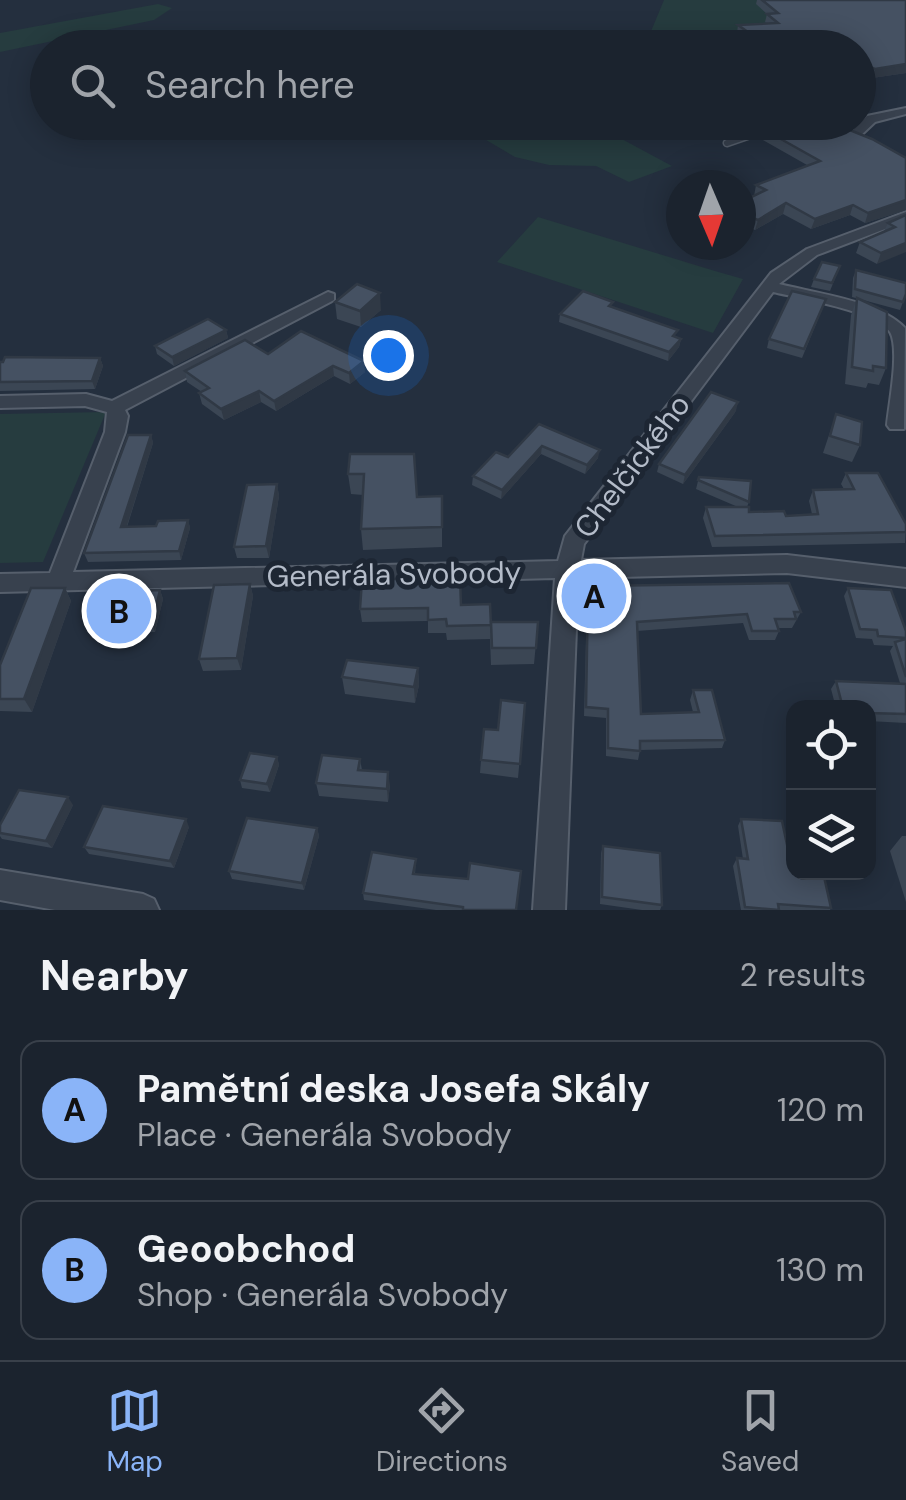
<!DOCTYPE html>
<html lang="en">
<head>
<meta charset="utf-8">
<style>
	:root { --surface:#1b232e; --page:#282f3a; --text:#f1f3f6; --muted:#a0a4aa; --line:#39404a; --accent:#8ab4f8 }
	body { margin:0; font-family:"DM Sans",sans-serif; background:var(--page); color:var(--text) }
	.controls { position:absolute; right:30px; bottom:30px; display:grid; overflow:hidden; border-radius:20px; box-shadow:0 5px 25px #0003 }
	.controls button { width:90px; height:90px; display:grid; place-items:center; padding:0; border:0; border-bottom:2px solid var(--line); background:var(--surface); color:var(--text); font:50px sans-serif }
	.compass { position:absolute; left:666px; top:170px; width:90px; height:90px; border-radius:50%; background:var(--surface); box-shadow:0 5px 25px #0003; rotate:178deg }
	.you { position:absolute; left:388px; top:355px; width:35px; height:35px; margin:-25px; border:8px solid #fff; border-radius:50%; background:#1a73e8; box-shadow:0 0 0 15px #1a73e833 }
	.badge { display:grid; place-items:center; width:65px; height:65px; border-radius:50%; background:var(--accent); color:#111; font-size:32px; font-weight:700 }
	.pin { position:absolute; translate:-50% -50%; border:5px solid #fff; box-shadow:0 2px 10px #0006 }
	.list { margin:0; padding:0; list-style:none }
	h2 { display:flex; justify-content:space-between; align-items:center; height:130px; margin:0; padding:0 40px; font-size:42px }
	h2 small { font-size:32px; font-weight:400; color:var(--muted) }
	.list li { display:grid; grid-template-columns:65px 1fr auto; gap:30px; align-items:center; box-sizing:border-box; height:140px; margin:0 20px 20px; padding:0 20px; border:2px solid var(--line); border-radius:20px }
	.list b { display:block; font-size:38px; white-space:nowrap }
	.list p { margin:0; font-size:32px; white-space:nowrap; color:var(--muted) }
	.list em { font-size:32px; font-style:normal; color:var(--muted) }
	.icon { flex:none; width:55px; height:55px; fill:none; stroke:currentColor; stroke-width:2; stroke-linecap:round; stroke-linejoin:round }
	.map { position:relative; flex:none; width:906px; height:910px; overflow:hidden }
	.search { position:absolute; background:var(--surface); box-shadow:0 5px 25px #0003; left:30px; right:30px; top:30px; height:110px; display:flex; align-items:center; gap:25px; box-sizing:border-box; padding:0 35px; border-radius:55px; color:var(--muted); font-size:38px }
	.sheet { height:450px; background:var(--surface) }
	nav { display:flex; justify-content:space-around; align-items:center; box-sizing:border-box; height:140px; border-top:2px solid var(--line); background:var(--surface); font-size:28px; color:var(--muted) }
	nav a { display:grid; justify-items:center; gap:5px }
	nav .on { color:var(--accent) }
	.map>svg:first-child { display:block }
</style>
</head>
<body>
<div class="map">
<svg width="906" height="910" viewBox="0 0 906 910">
	<rect width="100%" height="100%" fill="#242f3e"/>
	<g fill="#263c3f">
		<polygon points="664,0 906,0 858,48 713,47 696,44 687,35 649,36"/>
		<polygon points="158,4 172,8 154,20 0,52 0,33"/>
		<polygon points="529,123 626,123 638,129 618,137 672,166 629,182 596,166 549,165 515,157 481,137"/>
		<polygon points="538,217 715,271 743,279 713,333 497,262"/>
		<polygon points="106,412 43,562 0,563 0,414"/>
	</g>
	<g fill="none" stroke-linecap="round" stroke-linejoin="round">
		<g stroke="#565f6c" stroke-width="9">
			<polyline id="service" points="727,143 788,122"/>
		</g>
		<g stroke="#565f6c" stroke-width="4">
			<g id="minor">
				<polygon points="906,108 906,114 875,122 859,137 849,134 867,116"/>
				<path d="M906,212V221L817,255L779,284C815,293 880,301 905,328L904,429H890L887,425C889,404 900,349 890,332C877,311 798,298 773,292L584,544L581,560L787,555L906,569V587L787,573L578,578L565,910H533L555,578L0,592V574L50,573L105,432L107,412L85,406L0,408V396L86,394L112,401L328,292L334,294V300L125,410L128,416L125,432L73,572L558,561L565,536L771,273L807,249Z"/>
				<polygon points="0,870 143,894 154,899 159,910 55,910 0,900"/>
			</g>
		</g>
		<use href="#service" stroke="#38414e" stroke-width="6"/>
		<use href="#minor" fill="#38414e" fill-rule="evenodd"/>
	</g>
	<g fill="#3b4654">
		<polygon points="757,0 906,0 906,73 872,78 858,72 858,48 742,37 737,33 738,25 767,24 765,22 767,14 756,4"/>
		<polygon points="729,122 770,122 743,130 729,124"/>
		<polygon points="763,129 906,158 906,210 865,223 850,215 811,229 783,214 755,230 741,224 741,202 754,196 756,185 807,165 761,139"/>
		<polygon points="906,215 877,264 856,253 860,242 884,231 888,223"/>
		<polygon points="840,266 830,291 811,287 814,279"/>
		<polygon points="856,270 906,294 900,310 852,297 853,278"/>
		<polygon points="857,298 886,368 879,385 868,383 866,388 845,384 851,315"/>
		<polygon points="335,302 381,310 361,327 337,319"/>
		<polygon points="612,307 681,339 679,347 668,361 559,322 560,314"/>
		<polygon points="823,307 802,358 767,348 769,339"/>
		<polygon points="226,330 228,338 174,366 157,354 155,346"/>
		<polygon points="268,354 365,372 350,384 334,376 276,411 261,402 224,420 202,404 199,393 202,392 187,382 185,371"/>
		<polygon points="100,358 103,366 95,389 0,391 0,362"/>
		<polygon points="736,411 683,484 657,472 659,464"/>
		<polygon points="836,414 860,445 852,462 823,453"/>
		<polygon points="539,424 598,458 585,474 541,454 501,499 472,485 473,476 508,457"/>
		<polygon points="151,435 153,443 127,527 156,526 188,520 190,528 181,560 88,562 84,553"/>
		<polygon points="350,454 417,497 442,496 442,547 363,550 361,529 363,495 351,494 348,474"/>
		<polygon points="846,473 906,524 905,543 712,547 703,518 706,507 738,507 696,489 699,477 749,502 747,507 749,512 786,516 812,514 809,501 813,490 844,489 841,484"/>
		<polygon points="277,484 279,496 269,558 237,558 234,547"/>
		<polygon points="250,584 253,596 241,670 203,671 199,659"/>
		<polygon points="65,588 71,601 32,712 0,711 0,665"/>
		<polygon points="848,588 906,631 906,723 868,721 868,708 836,708 831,689 836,681 900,683 890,651 893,646 874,645 872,639 856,638 844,596"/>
		<polygon points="160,590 163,599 155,632 101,634 97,625"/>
		<polygon points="588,591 801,612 792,628 778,628 779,631 775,640 749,640 743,623 637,631 641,714 693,712 690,700 693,690 725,740 722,748 640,750 638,760 606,756 606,718 584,716 587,600"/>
		<polygon points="461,605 491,622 538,622 534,664 491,665 490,639 447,640 446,633 428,633 428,621 362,622 360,609"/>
		<polygon points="418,668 419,685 415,703 345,694 342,677"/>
		<polygon points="525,703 518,778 480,773 481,760 498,730"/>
		<polygon points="277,757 279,765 270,792 242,788 240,780"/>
		<polygon points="360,759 362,770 390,785 388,802 319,796 316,783"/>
		<polygon points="73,805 52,848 2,839 0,836 0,825"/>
		<polygon points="741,819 789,854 831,908 830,910 741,910 733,866 737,858 743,859 738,826"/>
		<polygon points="189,827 174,868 89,854 84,847"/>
		<polygon points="317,828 319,836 304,890 232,879 229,871"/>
		<polygon points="902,836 906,836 906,902 890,851"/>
		<polygon points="603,846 662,905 660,910 642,910 600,904 601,853"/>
		<polygon points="416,859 415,874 516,910 436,910 364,900 363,893"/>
	</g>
	<g fill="#303945">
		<polygon points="906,64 906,73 872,78 875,69"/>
		<polygon points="872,93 869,102 858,110 858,103"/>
		<polygon points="744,122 770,122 743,130"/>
		<polygon points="906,200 906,210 865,223 868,213"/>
		<polygon points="786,203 783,214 755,230 758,220"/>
		<polygon points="853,205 850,215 811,229 815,219"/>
		<polygon points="906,243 906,252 877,264 881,253"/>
		<polygon points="380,293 381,310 361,327 360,311"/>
		<polygon points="226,330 228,338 174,366 172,357"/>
		<polygon points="681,339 679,347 668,361 669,352"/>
		<polygon points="100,358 103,366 95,389 92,381"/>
		<polygon points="364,361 365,372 350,384 349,373"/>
		<polygon points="333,366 334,376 276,411 274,401"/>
		<polygon points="259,391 261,402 224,420 221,409"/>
		<polygon points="738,402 736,411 683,484 685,475"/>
		<polygon points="151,435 153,443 124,535 121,527"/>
		<polygon points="542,446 541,454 501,499 502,490"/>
		<polygon points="600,450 598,458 585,474 587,465"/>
		<polygon points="277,484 279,496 269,558 266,546"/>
		<polygon points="188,520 190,528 181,560 179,551"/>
		<polygon points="250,584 253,596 241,670 237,658"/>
		<polygon points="65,588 71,601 32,712 24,699"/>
		<polygon points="160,590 163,599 155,632 152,624"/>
		<polygon points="418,668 419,685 415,703 414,687"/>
		<polygon points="277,757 279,765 270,792 267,784"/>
		<polygon points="388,772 390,785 388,802 387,789"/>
		<polygon points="68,797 73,805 52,848 46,841"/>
		<polygon points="186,819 189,827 174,868 170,861"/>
		<polygon points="317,828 319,836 304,890 302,883"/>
	</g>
	<g fill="#455162" stroke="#303945" stroke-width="2.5">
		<polygon points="762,0 906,0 906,64 875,69 858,62 858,48 729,48 748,32 738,25 778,23 767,14 778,13"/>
		<polygon points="858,90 872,93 858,103"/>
		<polygon points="781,122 830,122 872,139 906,158 906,200 868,213 853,205 815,219 786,203 758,220 741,213 741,202 766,190 756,185 820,161 763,129"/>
		<polygon points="906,215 906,243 881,253 860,242 895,227 888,223"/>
		<polygon points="822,262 840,266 832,283 814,279"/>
		<polygon points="856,270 906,283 906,294 903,302 855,289"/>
		<polygon points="357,284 380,293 360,311 335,302"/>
		<polygon points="583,291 613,302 609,306 678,330 673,336 681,339 669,352 560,314"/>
		<polygon points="792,291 826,299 804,349 769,339"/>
		<polygon points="857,298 887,312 886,368 873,366 873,371 852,367"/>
		<polygon points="208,319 226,330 172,357 155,346"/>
		<polygon points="301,331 364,361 349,373 333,366 274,401 259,391 221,409 199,393 209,388 185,371 245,340 268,354"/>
		<polygon points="5,357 100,358 92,381 0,382 0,362 3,362"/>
		<polygon points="711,392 738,402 685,475 659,464"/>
		<polygon points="836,414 862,422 860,445 830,436"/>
		<polygon points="539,424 600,450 587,465 542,446 502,490 473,476 496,452 508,457"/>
		<polygon points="128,435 151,435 121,527 156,526 158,521 188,520 179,551 84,553"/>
		<polygon points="350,454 414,454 417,497 442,496 442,527 361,529 364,474 348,474"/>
		<polygon points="846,473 878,473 906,524 906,532 715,536 706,507 749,507 749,512 784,511 786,516 818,514 813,490 854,489"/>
		<polygon points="699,477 751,481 749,502 698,480"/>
		<polygon points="277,484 266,546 234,547 247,485"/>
		<polygon points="460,577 461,605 490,604 491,625 447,626 446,619 428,620 428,608 360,609 362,580"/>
		<polygon points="789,583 801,612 794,612 796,619 775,619 779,631 752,631 747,614 637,622 641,714 699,712 693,690 712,690 725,740 640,741 640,751 608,748 608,709 586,707 588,591 593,586"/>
		<polygon points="250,584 237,658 199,659 214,585"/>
		<polygon points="31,588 65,588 24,699 0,699 0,665"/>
		<polygon points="848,588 891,590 906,631 906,638 878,636 877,630 860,629"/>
		<polygon points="160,590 152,624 97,625 107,592"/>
		<polygon points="491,622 538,622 536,648 492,648"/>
		<polygon points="906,639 906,677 895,642"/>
		<polygon points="347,660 418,668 414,687 342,677"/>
		<polygon points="836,681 906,684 906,714 868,713 868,708 843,708"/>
		<polygon points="501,700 525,703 520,764 481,760 484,729 498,730"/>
		<polygon points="250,753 277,757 267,784 240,780"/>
		<polygon points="322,755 360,759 358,770 388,772 387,789 316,783"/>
		<polygon points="19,790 68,797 46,841 0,833 0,825"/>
		<polygon points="103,806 186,819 170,861 84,847"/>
		<polygon points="247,818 317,828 302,883 229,871"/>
		<polygon points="741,819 782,821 789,854 794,854 794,872 823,872 831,908 778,904 779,910 745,907 737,858 748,859"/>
		<polygon points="603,846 660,853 662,905 602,897"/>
		<polygon points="372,852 416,859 413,874 468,879 470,863 521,871 516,910 463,910 463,907 363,893"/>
	</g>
	<g text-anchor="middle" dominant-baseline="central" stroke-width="10" stroke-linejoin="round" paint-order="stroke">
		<g font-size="30" fill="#b4bcc9" stroke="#1d2633">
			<text transform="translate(632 466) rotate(-53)">Chelčického</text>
			<text transform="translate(394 574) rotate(-1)">Generála Svobody</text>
		</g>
	</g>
</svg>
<div class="controls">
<button><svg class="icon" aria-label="locate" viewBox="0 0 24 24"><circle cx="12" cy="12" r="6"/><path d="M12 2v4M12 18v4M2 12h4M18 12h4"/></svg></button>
<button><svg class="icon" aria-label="layers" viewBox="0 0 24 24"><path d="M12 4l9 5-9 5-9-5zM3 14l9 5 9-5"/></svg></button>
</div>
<svg class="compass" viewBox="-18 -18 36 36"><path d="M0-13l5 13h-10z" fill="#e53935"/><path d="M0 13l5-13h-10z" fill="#a0a4aa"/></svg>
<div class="you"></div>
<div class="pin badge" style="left:594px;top:596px">A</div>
<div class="pin badge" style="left:119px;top:611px">B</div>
<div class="search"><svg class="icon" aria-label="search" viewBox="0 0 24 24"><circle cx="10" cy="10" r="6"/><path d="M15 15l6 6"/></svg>Search here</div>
</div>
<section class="sheet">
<h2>Nearby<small>2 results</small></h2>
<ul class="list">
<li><span class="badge">A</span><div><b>Pamětní deska Josefa Skály</b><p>Place · Generála Svobody</p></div><em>120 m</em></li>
<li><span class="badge">B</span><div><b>Geoobchod</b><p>Shop · Generála Svobody</p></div><em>130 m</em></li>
</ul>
</section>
<nav>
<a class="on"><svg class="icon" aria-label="map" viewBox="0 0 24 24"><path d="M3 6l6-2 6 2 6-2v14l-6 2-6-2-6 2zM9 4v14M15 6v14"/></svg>Map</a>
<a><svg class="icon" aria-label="directions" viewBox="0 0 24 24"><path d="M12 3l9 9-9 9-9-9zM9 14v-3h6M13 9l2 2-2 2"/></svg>Directions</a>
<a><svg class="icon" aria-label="saved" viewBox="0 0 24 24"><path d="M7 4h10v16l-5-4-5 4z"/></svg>Saved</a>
</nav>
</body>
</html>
